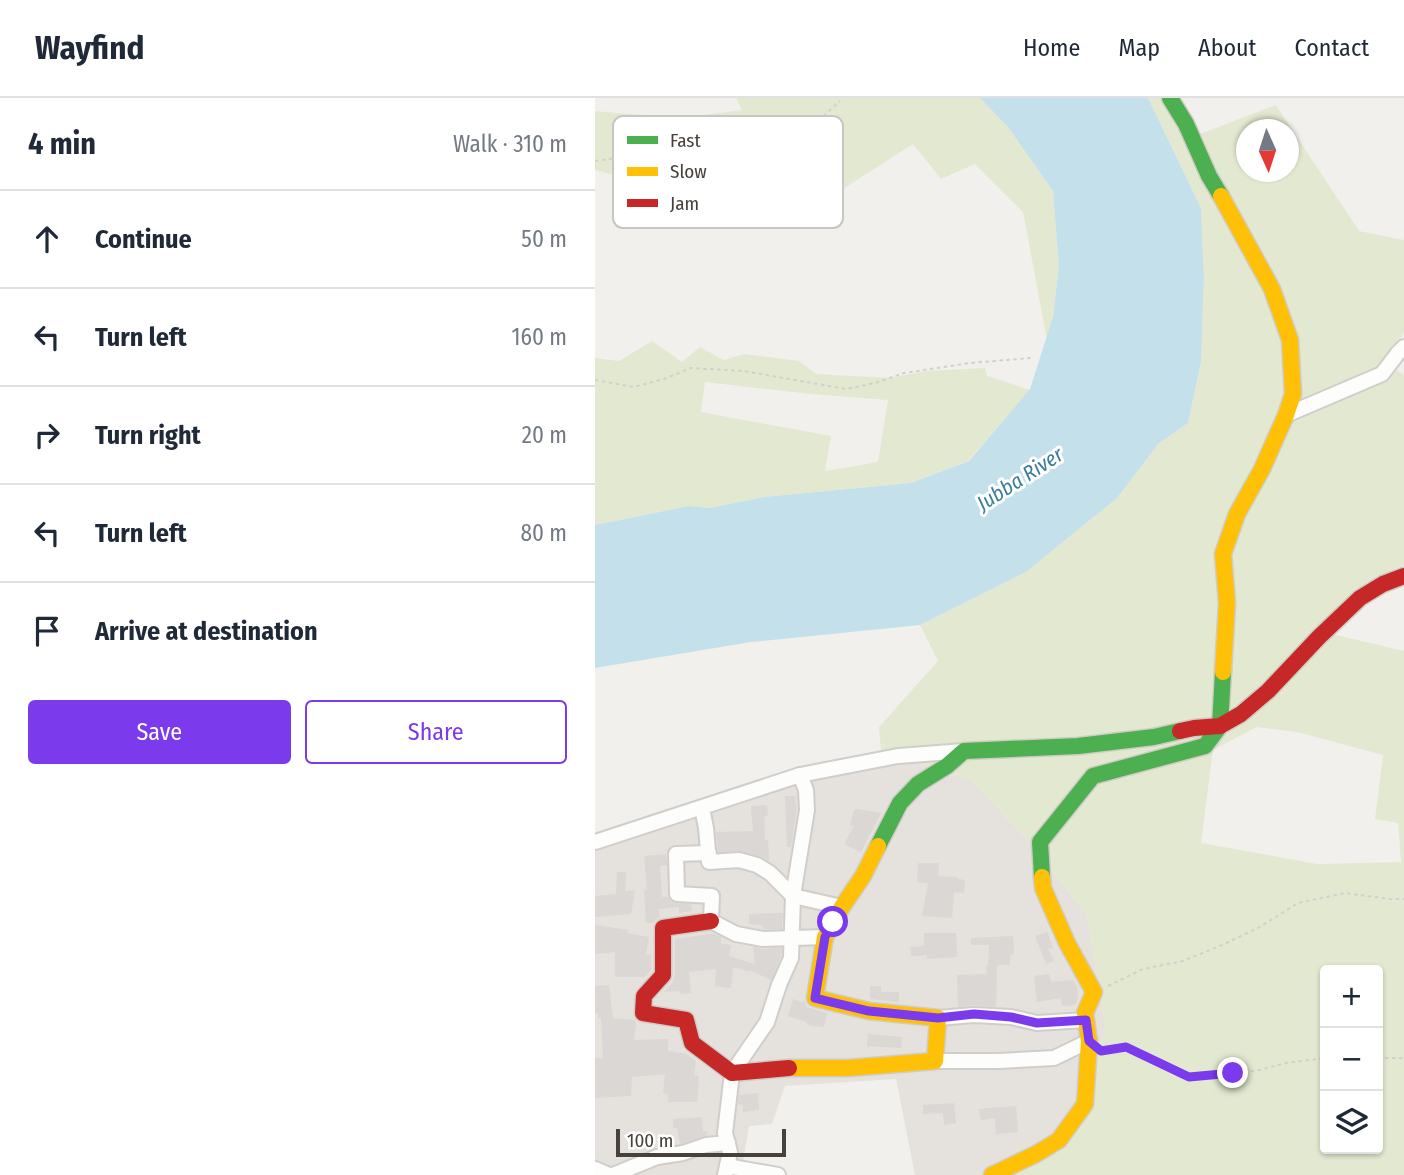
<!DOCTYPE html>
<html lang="en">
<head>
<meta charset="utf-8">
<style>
	:root { --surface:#fff; --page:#f2f2f3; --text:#1f2937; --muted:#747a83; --line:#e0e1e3; --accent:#7c3aed }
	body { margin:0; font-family:"Fira Sans Condensed",sans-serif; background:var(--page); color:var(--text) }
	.controls { position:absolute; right:21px; bottom:21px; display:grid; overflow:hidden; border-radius:7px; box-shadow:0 2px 5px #0004 }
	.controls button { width:63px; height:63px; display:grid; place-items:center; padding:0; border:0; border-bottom:2px solid var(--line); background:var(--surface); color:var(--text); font:35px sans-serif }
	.compass { position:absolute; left:641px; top:21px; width:63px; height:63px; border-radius:50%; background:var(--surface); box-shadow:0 2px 5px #0004; rotate:177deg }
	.scale { position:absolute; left:21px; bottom:18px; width:170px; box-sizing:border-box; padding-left:7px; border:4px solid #48413a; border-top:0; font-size:19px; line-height:24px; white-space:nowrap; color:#48413a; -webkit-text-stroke:5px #fff; paint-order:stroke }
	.stop { position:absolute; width:21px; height:21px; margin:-16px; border:5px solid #7c3aed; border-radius:50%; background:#fff }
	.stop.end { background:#7c3aed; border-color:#fff; box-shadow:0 2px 7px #0008 }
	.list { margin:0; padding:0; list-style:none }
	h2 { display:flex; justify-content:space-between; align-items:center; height:91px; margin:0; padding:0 28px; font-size:30px }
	h2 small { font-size:23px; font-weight:400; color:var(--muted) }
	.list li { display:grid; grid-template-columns:46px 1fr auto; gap:21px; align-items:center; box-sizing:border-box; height:98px; padding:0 28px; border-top:2px solid var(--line) }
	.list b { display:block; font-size:26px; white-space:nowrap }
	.list em { font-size:23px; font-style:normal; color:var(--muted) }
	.actions { display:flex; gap:14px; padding:21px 28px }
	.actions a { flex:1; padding:16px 0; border:2px solid var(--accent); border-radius:7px; text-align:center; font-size:24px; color:var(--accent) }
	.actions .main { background:var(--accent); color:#fff }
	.icon { flex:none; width:38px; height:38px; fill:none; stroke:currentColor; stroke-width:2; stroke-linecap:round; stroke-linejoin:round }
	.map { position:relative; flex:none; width:809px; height:1077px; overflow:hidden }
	header { display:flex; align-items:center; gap:42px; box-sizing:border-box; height:98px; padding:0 35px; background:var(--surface); border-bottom:2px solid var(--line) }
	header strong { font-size:33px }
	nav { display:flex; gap:38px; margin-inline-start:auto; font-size:24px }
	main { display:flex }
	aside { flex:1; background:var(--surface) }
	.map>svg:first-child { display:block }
</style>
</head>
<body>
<header>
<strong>Wayfind</strong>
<nav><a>Home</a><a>Map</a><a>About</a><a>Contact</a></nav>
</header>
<main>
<aside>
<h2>4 min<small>Walk · 310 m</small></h2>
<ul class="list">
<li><svg class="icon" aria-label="ahead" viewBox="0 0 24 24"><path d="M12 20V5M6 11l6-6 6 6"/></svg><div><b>Continue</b></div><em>50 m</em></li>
<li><svg class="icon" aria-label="left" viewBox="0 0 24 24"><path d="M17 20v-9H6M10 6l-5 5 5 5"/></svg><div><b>Turn left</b></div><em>160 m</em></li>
<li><svg class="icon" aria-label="right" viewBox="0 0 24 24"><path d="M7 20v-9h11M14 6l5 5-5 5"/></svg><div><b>Turn right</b></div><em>20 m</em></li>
<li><svg class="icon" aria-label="left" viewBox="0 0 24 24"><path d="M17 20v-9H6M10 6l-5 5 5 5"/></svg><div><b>Turn left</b></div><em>80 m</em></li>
<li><svg class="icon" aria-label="arrive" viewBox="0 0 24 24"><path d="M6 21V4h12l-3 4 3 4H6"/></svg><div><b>Arrive at destination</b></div></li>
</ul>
<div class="actions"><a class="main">Save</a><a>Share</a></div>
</aside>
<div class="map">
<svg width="809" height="1077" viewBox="0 0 809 1077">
	<rect width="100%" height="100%" fill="#f2f0ed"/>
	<polygon fill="#e5e1dc" points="286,653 377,683 443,753 492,818 511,931 463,1049 415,1077 320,1077 301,981 190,988 177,1026 154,1028 146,1077 0,1077 0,735 184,680"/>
	<g fill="#e3e9d0" fill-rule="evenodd">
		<polygon points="141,0 385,0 413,29 458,93 464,168 458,219 452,242 428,114 380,66 346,81 318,46 245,93 158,74 76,92 0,72 0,13 84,20 147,12"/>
		<path d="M553,0H574L597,39L681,7L764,133L809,142V234L793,265L809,277V467L801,470L720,532L809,553V1077H415L463,1049L511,931L492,818L443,753L377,683L286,653L284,629L343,563L325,527L431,474L522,400L564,345L593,325L606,264L609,179L606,110ZM652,32H694V74H652ZM662,629L702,634L788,657L780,721L803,725L806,764L722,766L606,745L618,652ZM730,872H783V1051H730Z"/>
		<path d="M57,243L87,264L105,249L129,262L149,256L204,263L221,276L294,280L331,273L390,270L392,278L435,292L373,363L316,385L169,399L115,410L94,408L0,427V260L24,263ZM110,284L216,296L293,302L283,364L230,373L236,338L106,314Z"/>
	</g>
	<polygon fill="#c3e0eb" points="385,0 553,0 606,110 609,179 606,264 593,325 564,345 522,400 431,474 325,527 156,544 0,570 0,427 94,408 115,410 169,399 316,385 374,363 435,291 458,219 464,168 458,93 413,29"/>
	<g fill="#dad7d4">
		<polygon points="190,698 200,698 201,708 202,708 196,749 192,749"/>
		<polygon points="172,707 173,718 169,718 170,742 173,742 174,763 165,758 146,753 123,754 121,734 158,733 156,708"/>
		<polygon points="262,711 286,715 266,754 249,746 259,728 255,727 259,712"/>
		<polygon points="71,756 72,767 65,768 67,799 73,799 76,804 81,805 96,806 97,813 84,815 84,809 64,811 65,818 57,825 51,825 49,792 52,792 49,758"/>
		<polygon points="323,765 344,765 343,778 363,779 363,781 370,782 369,795 359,794 357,820 327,818 333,785 322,784"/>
		<polygon points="22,774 31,774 30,793 40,792 36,816 0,819 0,798 21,796"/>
		<polygon points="188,815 187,831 169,831 167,827 154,826 154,816"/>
		<polygon points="0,827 33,832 32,835 54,839 51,857 56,857 56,872 48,881 48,879 20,879 20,854 0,856"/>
		<polygon points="452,834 458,850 453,851 459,863 451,866 440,838"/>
		<polygon points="329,835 361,835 362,859 332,861 332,857 316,858 315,849 329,848"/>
		<polygon points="114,836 120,836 126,839 126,846 136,847 134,858 160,866 158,849 168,851 187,850 186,858 176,882 155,872 155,874 138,869 136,890 120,888 121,871 94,874 96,895 85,896 85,893 69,894 77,885 80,878 80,841"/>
		<polygon points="418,838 419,849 418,857 415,857 415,867 402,867 401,909 378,907 363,909 362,877 392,876 391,868 393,867 394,847 376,847 376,840"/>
		<polygon points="454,876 456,884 478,882 482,889 483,899 480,907 467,908 466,900 442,904 439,878"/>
		<polygon points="14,887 18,920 39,922 41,925 39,942 73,941 73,953 91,956 101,963 99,977 104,978 102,1004 73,1004 73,996 68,995 70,976 37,979 36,998 0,1000 0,960 8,960 6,920 3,920 3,915 0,916 0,888"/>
		<polygon points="275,888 286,888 286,894 304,894 304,904 275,901"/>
		<polygon points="198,901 207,904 208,902 212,909 232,915 229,929 212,927 212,924 193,918"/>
		<polygon points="273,936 307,939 306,950 272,948"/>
		<polygon points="163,995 164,1012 148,1014 148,1007 143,1006 144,997"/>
		<polygon points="359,1005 361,1025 349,1027 348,1015 328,1016 328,1007"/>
		<polygon points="421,1008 423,1034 401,1036 400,1020 386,1022 384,1011"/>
		<polygon points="107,1019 108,1034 112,1033 112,1037 85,1046 82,1030 78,1030 78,1021"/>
	</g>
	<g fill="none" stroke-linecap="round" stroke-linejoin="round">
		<g stroke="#d0cecb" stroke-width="18">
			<g id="street">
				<polyline points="691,317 787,276 803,255 809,249"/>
				<polyline points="107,710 111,730 114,764 144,762 162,767 175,775 198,798 247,809"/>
				<polyline points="0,744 205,677 303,658 369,653"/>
				<polyline points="114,755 81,756 82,796 117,798 116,823 141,836 168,841 230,839"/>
				<polyline points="343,920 379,917 416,919 442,925 491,922"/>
				<polyline points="340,963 403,963 459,960 494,943"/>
				<polyline points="132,1068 183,1077"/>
				<polyline points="0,1071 14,1077"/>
				<polyline points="18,1077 62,1059 88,1055 111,1047 133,1045"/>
				<polyline points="130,1077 135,1054 130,1035 137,975 172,924 184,887 196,860 198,798 212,712 211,692 205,677"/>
			</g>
		</g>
		<g stroke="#d0ccc5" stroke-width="19">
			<g id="fast">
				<polyline points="575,0 591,26 614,78 626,98"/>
				<polyline points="283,748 305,705 323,686 352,668 369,653 483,648 559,639 585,633"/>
				<polyline points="447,779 445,744 498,678 610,648 625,628 628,574"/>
			</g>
		</g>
		<g stroke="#d0ccc5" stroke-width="19">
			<g id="slow">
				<polyline points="626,98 677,191 695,242 698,296 691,317 667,371 642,416 628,456 632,505 628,574"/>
				<polyline points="194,970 253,970 340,963 343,920 274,913 220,900 230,839 247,809 268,778 283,748"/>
				<polyline points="397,1077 441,1056 464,1042 490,1006 494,943 490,915 499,894 472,845 448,790 447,779"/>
			</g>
		</g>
		<g stroke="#d0ccc5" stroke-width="19">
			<g id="jam">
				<polyline points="585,633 599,630 625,628 646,616 673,593 724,539 765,500 788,486 809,478"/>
				<polyline points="116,823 68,830 68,877 49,898 48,915 91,922 97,945 137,975 194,970"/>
			</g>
		</g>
		<g stroke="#d2d0cb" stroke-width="2" stroke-dasharray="3.5 3.5" stroke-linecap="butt">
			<polyline points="0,63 21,60 34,62 85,88 115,93 138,83 153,70 204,40 245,3"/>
			<polyline points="0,282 39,289 69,281 96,270 149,273 251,291 280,285 309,275 375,265 436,260"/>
			<polyline points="513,888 548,871 588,863 627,847 663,830 703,805 750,795 794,801 809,801"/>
			<polyline points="509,953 531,949 594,979 660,973 691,965 730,960"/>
			<polyline points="783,960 809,960"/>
		</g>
		<use href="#street" stroke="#fdfdfc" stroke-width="14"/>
		<use href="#fast" stroke="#4caf50" stroke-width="16"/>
		<use href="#slow" stroke="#ffc107" stroke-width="16"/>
		<use href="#jam" stroke="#c62828" stroke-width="16"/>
	</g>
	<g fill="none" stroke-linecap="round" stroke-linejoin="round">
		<polyline stroke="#7c3aed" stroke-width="9" points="238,824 230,839 220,900 274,913 343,920 379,916 416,919 442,925 491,922 494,943 506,953 531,949 594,979 638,975"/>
	</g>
	<g text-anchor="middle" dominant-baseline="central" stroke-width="6" stroke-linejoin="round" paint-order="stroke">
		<g font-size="21" font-style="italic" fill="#397d9a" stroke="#fff">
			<text transform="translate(425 381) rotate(-33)">Jubba River</text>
		</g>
	</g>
	<rect x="18" y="18" width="230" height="112" rx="10" fill="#fff" stroke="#c8c6c4" stroke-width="2"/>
	<rect x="32" y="38" width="31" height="8" fill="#4caf50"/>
	<rect x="32" y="69" width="31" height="9" fill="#ffc107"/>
	<rect x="32" y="101" width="31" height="8" fill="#c62828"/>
	<g font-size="19" fill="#48413a">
		<text x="75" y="49">Fast</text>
		<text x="75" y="80">Slow</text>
		<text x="75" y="112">Jam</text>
	</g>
</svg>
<div class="controls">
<button>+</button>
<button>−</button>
<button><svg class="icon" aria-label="layers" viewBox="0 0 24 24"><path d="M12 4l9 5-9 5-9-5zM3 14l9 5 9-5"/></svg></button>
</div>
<svg class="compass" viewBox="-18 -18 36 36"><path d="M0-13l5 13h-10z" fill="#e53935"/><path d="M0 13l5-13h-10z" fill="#747a83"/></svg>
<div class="scale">100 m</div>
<div class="stop" style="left:238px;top:824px"></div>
<div class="stop end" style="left:638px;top:975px"></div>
</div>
</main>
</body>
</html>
